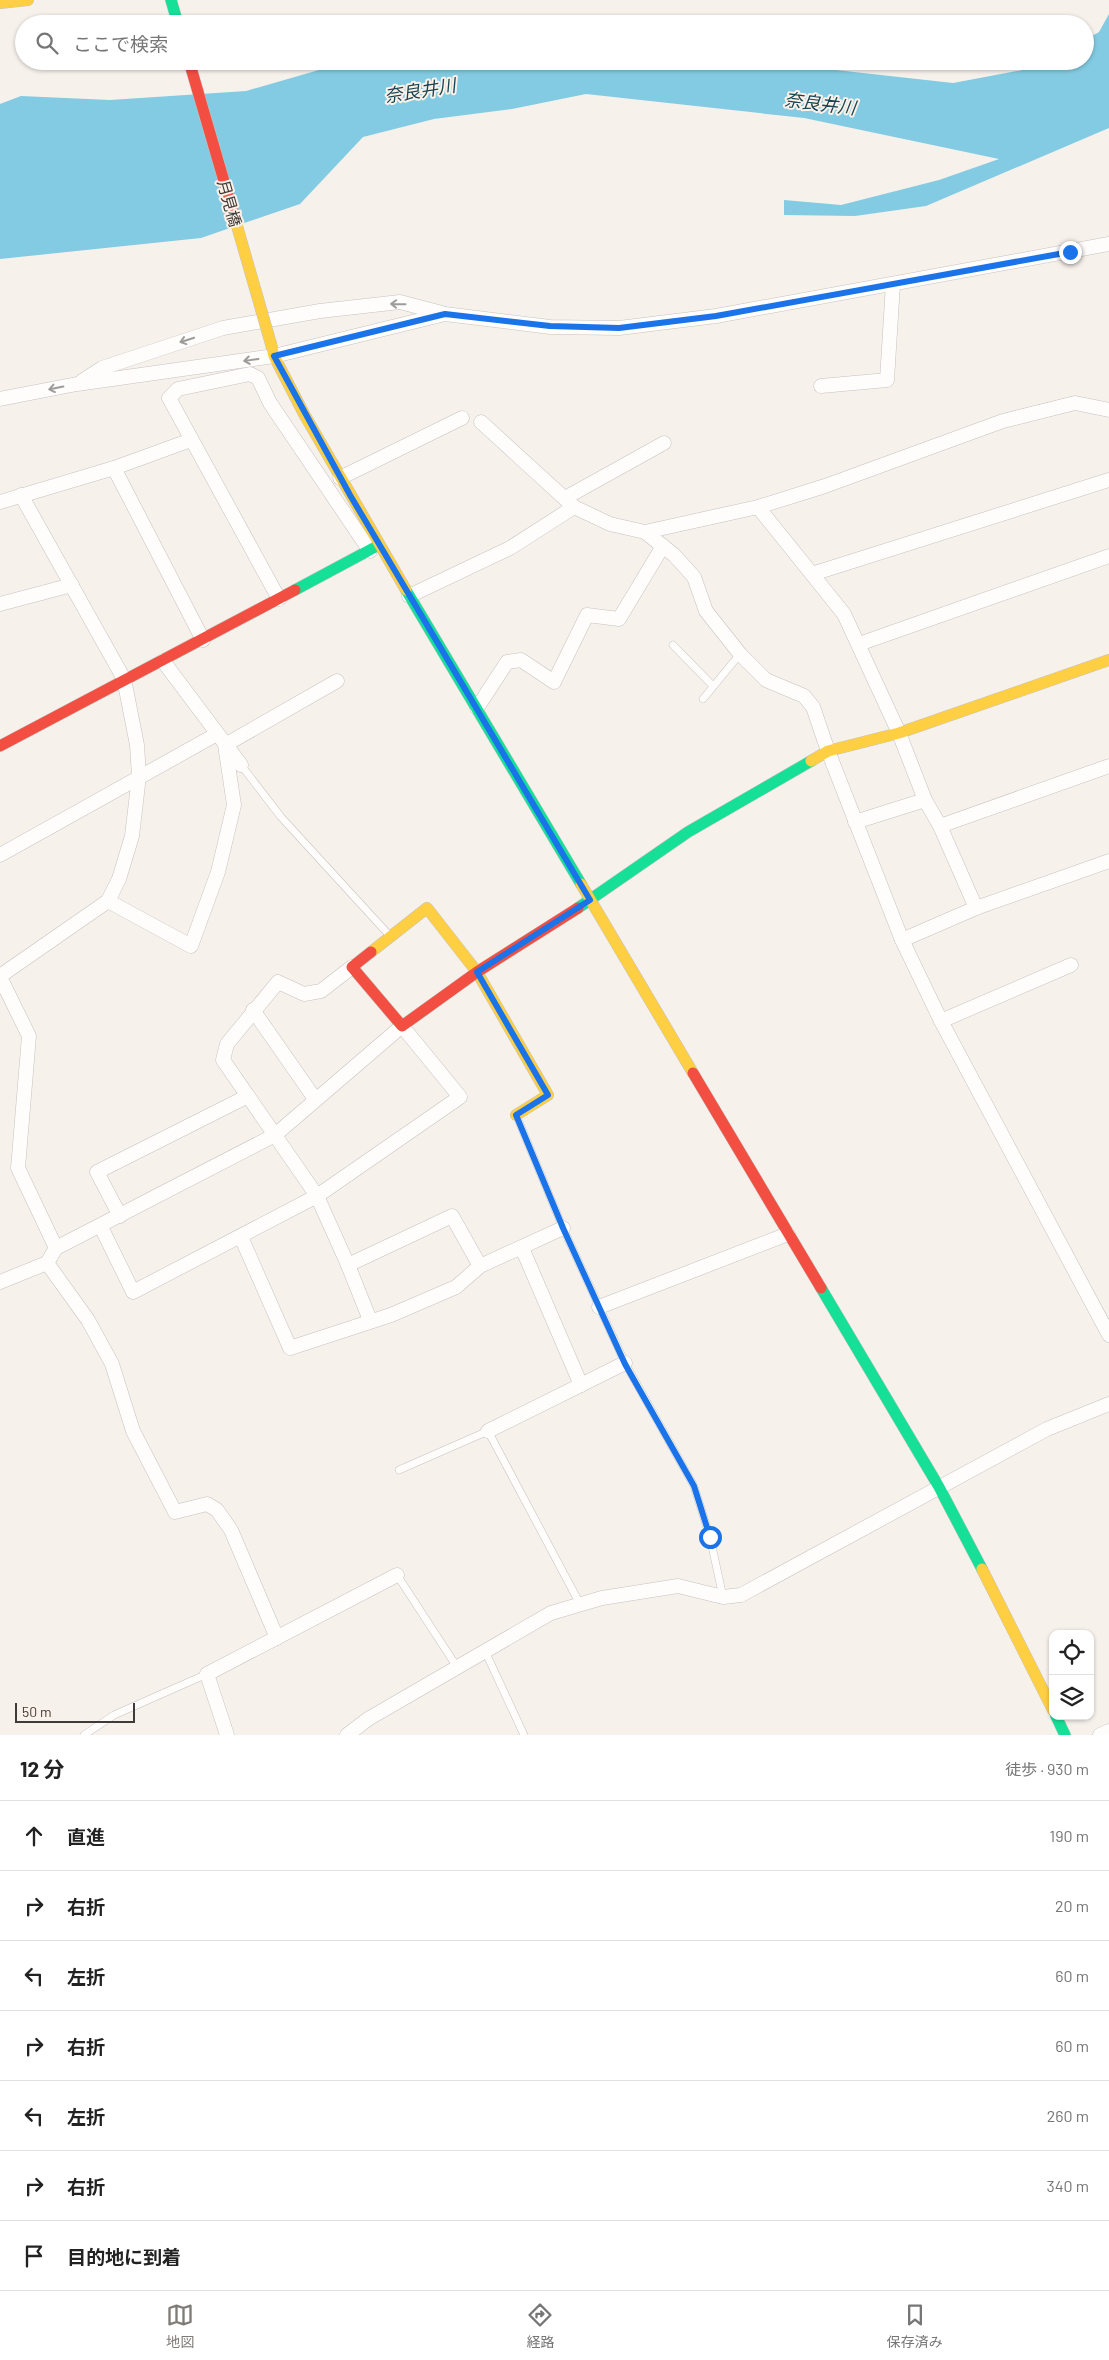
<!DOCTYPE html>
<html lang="ja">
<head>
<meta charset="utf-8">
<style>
	:root { --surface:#fff; --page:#f6f6f6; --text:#222; --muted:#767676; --line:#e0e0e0; --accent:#7f7b77 }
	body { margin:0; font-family:Barlow,"Noto Sans JP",sans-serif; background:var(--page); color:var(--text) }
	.controls { position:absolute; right:15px; bottom:15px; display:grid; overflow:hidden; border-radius:10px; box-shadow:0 1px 4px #0004 }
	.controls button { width:45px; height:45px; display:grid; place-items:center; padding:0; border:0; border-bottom:1px solid var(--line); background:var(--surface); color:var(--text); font:25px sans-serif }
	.scale { position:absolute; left:15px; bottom:12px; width:120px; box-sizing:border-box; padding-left:5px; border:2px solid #3f3b38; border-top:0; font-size:14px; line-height:18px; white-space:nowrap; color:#3f3b38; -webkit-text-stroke:4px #fbf1e8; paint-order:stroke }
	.stop { position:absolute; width:15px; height:15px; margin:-11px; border:4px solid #1a73e8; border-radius:50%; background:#fff }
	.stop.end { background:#1a73e8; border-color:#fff; box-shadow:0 1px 5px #0008 }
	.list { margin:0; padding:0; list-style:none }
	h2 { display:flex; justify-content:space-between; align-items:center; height:65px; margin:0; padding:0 20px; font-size:21px }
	h2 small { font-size:16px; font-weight:400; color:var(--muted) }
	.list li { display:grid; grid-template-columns:32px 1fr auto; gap:15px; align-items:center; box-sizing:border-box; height:70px; padding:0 20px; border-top:1px solid var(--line) }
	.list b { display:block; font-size:19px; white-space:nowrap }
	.list em { font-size:16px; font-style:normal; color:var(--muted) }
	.icon { flex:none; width:28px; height:28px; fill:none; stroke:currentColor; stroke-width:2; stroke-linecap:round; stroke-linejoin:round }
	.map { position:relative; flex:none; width:1109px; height:1735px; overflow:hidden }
	.search { position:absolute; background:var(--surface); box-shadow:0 1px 4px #0004; left:15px; right:15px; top:15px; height:55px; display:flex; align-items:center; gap:12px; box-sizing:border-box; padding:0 18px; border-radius:28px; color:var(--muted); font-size:19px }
	.sheet { height:555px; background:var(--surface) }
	nav { display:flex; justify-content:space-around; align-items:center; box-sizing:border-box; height:70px; border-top:1px solid var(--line); background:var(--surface); font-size:14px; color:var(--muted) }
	nav a { display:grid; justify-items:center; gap:2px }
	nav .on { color:var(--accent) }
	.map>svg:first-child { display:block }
</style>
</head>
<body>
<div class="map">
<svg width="1109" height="1735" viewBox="0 0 1109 1735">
	<rect width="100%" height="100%" fill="#f7f1ec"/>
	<polygon fill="#83cbe2" points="1109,14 1109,128 926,206 855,216 784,215 784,200 841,205 939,180 999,159 804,118 586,94 512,109 434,119 363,137 300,204 201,238 0,259 0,104 21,96 110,100 246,91 350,61 785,61 800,66 953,83 1038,67 1048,61 1085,61 1085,40 1099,32"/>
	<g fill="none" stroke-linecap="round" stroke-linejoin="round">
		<g stroke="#c6c2be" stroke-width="8">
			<g id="lane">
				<polyline points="673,645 713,686"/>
				<polyline points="703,699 740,654"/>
				<polyline points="241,765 281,817 390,936"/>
				<polyline points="517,1117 563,1228 625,1363 694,1486 710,1537 723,1597"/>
				<polyline points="399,1470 488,1431 580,1604"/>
				<polyline points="397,1575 457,1667"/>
				<polyline points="485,1651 524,1735"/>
				<polyline points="84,1735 114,1715 207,1674"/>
			</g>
		</g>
		<g stroke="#c6c2be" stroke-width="15">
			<g id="street">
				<polyline points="82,381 102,368 223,328 320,311 400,302 442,313"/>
				<polyline points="821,386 887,380 893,284"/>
				<polyline points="0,399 77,384 274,356 445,314 550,327 619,328 716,316 1109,244"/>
				<polyline points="481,422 574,507"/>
				<polyline points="114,468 203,640"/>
				<polyline points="340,478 462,418"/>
				<polyline points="565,498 664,443"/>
				<polyline points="0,502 114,468 191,440"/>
				<polyline points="758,507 844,614 899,733 925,800 940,826 976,908"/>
				<polyline points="645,532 674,555 694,577 706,611 740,654 766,680 804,696 813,707 828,751 902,940 941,1021 1109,1335"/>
				<polyline points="812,574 1109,480"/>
				<polyline points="409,596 510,548 574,507 610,524 645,532 758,507 825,486 1003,421 1075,403 1109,410"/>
				<polyline points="279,599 169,398 178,389 250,374 258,378 270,403 370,551"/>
				<polyline points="0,604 72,585"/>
				<polyline points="859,644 1109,556"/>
				<polyline points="163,661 241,765"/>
				<polyline points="477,708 507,662 521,660 554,682 587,615 619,619 663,546"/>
				<polyline points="855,822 925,800"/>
				<polyline points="940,826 1109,766"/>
				<polyline points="0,855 217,734"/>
				<polyline points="108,901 191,946 218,872 234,805 225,745 337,681"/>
				<polyline points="902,940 976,908 1109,861"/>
				<polyline points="352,967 321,991 304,994 278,982 227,1044 223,1060 317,1196 348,1265 370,1320"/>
				<polyline points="0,976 108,901 119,879 132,836 139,776 137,745 124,679 21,495"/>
				<polyline points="0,977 29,1036 18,1168 56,1248 47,1263 0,1282"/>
				<polyline points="253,1010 315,1099"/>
				<polyline points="941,1021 1071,965"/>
				<polyline points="120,1216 97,1172 248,1096"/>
				<polyline points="241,1237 290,1348 391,1315 456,1287 480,1266"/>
				<polyline points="56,1248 275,1135 402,1026 460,1097 317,1196 133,1292 101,1227"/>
				<polyline points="522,1248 581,1385"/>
				<polyline points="47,1263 88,1320 112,1364 133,1431 175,1512 207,1504 217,1510 231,1530 277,1638"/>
				<polyline points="348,1265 452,1216 480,1266 563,1228"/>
				<polyline points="599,1307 788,1234"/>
				<polyline points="488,1431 625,1363"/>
				<polyline points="227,1735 207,1674 397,1575"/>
				<polyline points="347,1735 368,1719 551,1613 602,1598 678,1586 723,1597 741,1595 1047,1429 1109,1404"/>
				<polyline points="1100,1735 1109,1731"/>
			</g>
		</g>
		<g stroke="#c6c2be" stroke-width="12">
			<g id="fast">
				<polyline points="171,0 178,24"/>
				<polyline points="295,590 379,545"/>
				<polyline points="406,590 581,884"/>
				<polyline points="578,908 688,832 811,761"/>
				<polyline points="821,1288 939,1487 982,1569"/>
				<polyline points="1056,1716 1065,1735"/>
			</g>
		</g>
		<g stroke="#c6c2be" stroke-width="12">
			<g id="slow">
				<polyline points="0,3 28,0"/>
				<polyline points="271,344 274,356 304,414 406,590"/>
				<polyline points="811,761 828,751 899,733 1109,660"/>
				<polyline points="581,884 693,1073"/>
				<polyline points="371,952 427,908 477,972 548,1095 516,1115"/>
				<polyline points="982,1569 1053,1710"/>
			</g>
		</g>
		<g stroke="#c6c2be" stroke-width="12">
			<g id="jam">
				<polyline points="0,746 295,590"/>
				<polyline points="371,952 352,967 402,1026 477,972 578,908"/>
				<polyline points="693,1073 821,1288"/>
			</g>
		</g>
		<use href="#lane" stroke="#fefdfc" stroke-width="7"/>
		<use href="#street" stroke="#fefdfc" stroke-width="14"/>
		<use href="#fast" stroke="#16e098" stroke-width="11"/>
		<use href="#slow" stroke="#ffcf43" stroke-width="11"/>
		<use href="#jam" stroke="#f24e42" stroke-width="11"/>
		<g stroke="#c6c2be" stroke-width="12" stroke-linecap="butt">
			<polyline id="slow-bridge" points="235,219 271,344"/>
		</g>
		<g stroke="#c6c2be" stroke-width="12" stroke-linecap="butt">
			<polyline id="jam-bridge" points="189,61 235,219"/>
		</g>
		<use href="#slow-bridge" stroke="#ffcf43" stroke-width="11"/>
		<use href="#jam-bridge" stroke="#f24e42" stroke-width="11"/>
	</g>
	<defs><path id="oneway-shaft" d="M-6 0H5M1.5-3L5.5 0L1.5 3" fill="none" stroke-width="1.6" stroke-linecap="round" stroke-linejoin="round" transform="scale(1.25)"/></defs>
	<g stroke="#9e9c9a">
		<use href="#oneway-shaft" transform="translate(398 304) rotate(-179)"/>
		<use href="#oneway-shaft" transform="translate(187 340) rotate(162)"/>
		<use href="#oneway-shaft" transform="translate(251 360) rotate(172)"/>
		<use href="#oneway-shaft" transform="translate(56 388) rotate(169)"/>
	</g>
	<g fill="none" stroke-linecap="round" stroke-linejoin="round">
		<polyline stroke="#1a73e8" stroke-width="6" points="710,1537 694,1486 625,1364 563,1228 516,1115 548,1095 477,972 590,900 350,495 274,356 445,314 550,326 619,328 716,316 1070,252"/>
	</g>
	<g text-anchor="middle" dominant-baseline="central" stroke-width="4" stroke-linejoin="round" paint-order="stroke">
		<g font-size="16" fill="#3f3b38" stroke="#fbf1e8">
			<text transform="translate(230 203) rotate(74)">月見橋</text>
		</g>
		<g font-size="18" font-style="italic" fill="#174553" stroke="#fbf1e8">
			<text transform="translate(420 90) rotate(-9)">奈良井川</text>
			<text transform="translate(820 103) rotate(7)">奈良井川</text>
		</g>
	</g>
</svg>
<div class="controls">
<button><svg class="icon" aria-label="locate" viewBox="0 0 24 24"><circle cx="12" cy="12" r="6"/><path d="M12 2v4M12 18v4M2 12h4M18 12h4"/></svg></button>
<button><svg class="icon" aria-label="layers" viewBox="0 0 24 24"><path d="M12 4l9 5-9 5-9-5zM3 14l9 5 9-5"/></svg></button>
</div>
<div class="scale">50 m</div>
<div class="stop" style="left:710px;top:1537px"></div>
<div class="stop end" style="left:1070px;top:252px"></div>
<div class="search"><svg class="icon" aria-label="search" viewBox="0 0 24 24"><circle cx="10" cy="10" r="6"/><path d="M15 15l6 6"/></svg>ここで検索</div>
</div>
<section class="sheet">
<h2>12 分<small>徒歩 · 930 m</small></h2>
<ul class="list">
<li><svg class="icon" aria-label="ahead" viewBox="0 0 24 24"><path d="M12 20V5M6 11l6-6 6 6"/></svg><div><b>直進</b></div><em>190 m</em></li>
<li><svg class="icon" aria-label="right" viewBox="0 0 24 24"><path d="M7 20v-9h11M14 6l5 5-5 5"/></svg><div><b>右折</b></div><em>20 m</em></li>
<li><svg class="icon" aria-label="left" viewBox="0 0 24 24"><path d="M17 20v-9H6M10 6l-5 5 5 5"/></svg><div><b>左折</b></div><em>60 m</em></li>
<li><svg class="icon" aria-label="right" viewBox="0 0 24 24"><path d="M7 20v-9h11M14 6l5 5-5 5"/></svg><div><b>右折</b></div><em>60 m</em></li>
<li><svg class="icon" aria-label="left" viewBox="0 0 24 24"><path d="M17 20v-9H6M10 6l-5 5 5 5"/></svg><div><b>左折</b></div><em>260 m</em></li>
<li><svg class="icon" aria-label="right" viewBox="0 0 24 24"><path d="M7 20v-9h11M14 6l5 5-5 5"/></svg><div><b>右折</b></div><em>340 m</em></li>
<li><svg class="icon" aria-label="arrive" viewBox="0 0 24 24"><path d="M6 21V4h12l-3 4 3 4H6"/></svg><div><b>目的地に到着</b></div></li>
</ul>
</section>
<nav>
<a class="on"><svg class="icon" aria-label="map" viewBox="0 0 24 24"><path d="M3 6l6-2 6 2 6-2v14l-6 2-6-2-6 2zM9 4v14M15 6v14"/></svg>地図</a>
<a><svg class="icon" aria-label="directions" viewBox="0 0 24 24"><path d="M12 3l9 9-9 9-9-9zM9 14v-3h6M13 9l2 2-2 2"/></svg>経路</a>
<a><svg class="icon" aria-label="saved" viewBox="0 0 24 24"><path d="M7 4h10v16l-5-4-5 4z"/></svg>保存済み</a>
</nav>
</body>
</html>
